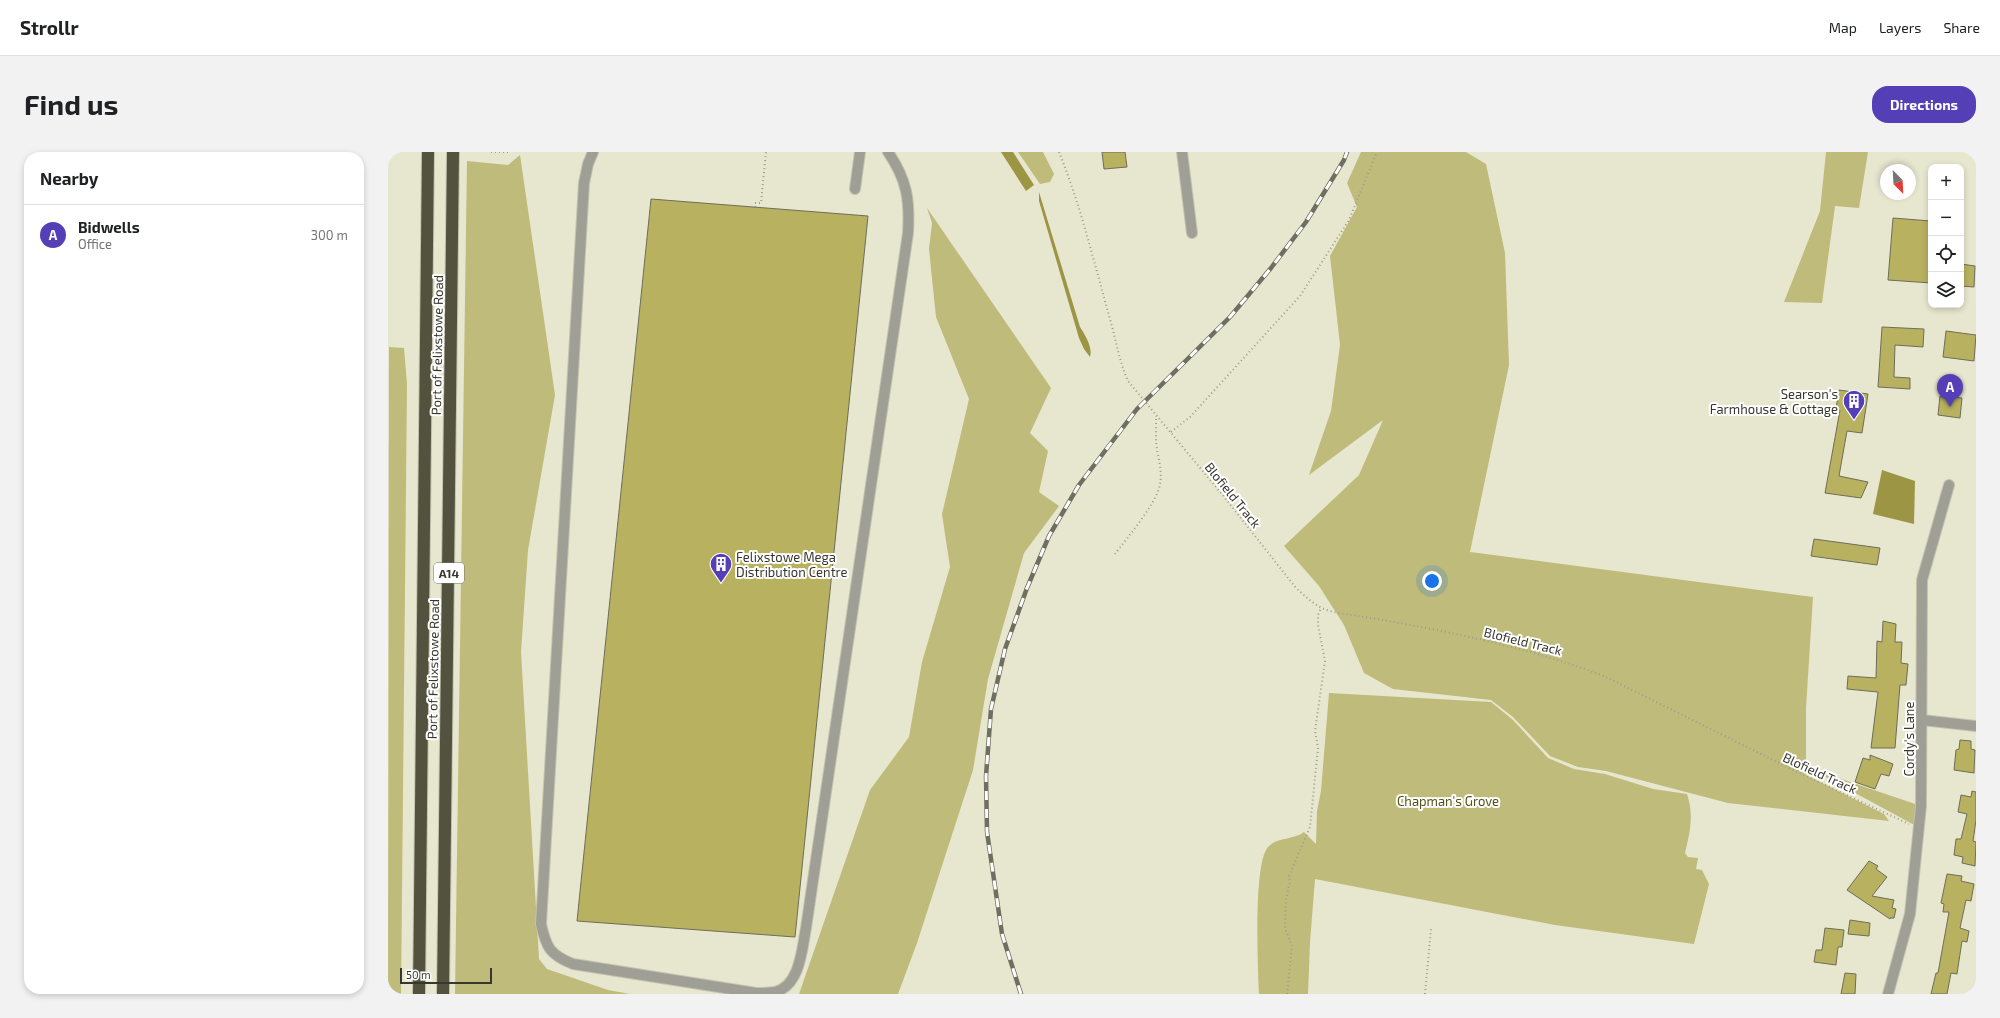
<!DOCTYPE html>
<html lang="en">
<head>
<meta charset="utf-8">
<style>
	:root { --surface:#fff; --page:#f2f2f2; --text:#202124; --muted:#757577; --line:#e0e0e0; --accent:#543fb6 }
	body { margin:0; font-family:"Exo 2",sans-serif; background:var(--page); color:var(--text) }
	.controls { position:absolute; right:12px; top:12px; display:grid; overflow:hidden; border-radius:8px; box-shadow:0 2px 6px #0003 }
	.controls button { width:36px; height:36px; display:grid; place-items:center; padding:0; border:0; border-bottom:1px solid var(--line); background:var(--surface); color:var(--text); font:20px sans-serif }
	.compass { position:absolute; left:1492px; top:12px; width:36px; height:36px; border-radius:50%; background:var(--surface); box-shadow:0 2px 6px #0003; rotate:156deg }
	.scale { position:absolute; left:12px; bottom:10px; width:92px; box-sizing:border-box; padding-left:4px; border:2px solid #37372e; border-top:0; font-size:11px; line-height:14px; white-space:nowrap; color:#37372e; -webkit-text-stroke:3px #fff; paint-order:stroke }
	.you { position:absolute; left:1044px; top:429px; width:14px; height:14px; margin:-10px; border:3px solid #fff; border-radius:50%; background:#1a73e8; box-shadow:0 0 0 6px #1a73e833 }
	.badge { display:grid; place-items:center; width:26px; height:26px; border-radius:50%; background:var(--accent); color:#fff; font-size:13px; font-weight:700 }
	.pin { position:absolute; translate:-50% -33px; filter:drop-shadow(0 1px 2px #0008) }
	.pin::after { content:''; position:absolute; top:21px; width:14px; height:12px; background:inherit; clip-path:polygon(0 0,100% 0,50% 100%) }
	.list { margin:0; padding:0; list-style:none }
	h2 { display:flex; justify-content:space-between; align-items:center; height:52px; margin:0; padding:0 16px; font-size:17px }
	h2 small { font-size:13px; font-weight:400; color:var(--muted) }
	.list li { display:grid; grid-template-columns:26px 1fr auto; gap:12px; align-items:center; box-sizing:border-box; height:60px; padding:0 16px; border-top:1px solid var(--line) }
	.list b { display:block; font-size:15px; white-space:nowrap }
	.list p { margin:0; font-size:13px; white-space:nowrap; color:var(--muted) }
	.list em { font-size:13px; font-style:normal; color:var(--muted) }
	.icon { flex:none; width:22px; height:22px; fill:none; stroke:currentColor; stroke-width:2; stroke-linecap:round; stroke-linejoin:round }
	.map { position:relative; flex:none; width:1588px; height:842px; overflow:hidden; border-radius:16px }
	header { display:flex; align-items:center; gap:24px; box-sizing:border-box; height:56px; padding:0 20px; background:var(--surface); border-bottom:1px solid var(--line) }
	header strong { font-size:19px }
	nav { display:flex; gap:22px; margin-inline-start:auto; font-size:14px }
	.intro { display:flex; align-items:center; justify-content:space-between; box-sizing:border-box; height:96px; padding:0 24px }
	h1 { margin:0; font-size:28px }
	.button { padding:10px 18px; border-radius:16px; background:var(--accent); color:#fff; font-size:14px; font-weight:700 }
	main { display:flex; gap:24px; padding:0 24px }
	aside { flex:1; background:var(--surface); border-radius:16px; box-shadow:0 2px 6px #0003 }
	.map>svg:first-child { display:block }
</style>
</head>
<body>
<header>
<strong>Strollr</strong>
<nav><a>Map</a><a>Layers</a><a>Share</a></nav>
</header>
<div class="intro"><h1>Find us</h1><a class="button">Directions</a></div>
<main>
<aside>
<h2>Nearby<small></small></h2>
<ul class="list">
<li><span class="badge">A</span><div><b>Bidwells</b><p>Office</p></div><em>300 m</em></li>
</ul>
</aside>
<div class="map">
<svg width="1588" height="842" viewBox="0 0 1588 842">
	<rect width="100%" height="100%" fill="#e7e6cf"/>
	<g fill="#bfbb7a">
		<polygon points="630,0 655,0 666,22 662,30 652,32"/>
		<polygon points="973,0 1078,0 1098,12 1117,101 1121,213 1082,400 1425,445 1418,556 1418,623 1496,662 1501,669 1340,651 1218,619 1190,615 1162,604 1125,565 1103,548 1005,537 976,521 956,473 931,434 896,394 971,323 995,268 921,323 943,259 952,193 942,104 969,55 959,31"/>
		<polygon points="1438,0 1480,0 1471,56 1447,54 1434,151 1396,150 1432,59"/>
		<polygon points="132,3 167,243 140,398 133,500 151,807 159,817 220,838 242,842 67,842 79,9 120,13"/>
		<polygon points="539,56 663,236 642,281 660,299 651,340 671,354 636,401 600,527 585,618 529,791 510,842 411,842 482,638 521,585 534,510 562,415 554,362 581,247 548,165 541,97 544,71"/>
		<polygon points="1,195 16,196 19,232 13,842 0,841"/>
		<path d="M941,541L1103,550L1125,568L1160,606L1186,617L1217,622L1265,637L1299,642C1306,663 1302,680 1297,701L1300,705L1310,706L1308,717L1314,718L1321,732L1306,792L1167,773L927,727L922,790L920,842H871C870,816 865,712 880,695C889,685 906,688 916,680L928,692L929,659L933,639Z"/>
		<polygon points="1421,616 1533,654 1530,675"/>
	</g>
	<g fill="#9b9544">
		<polygon points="613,0 625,0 646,33 638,39"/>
		<path d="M651,40L692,175C697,183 705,195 702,205L696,197L691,186L651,49Z"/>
		<polygon points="1494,318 1527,329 1526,372 1485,362"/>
	</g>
	<g fill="#b7b160" stroke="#6e6d59">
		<polygon points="714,0 737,0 739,15 716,17"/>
		<polygon points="263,47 480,64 407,785 189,769"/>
		<polygon points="1505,66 1543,69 1543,131 1500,128"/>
		<polygon points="1573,112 1587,114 1586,135 1573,134"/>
		<polygon points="1494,175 1536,177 1535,195 1507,193 1506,225 1522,226 1522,237 1490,235"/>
		<polygon points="1558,179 1588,183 1586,209 1555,205"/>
		<polygon points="1451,238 1480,242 1474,281 1459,279 1451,324 1480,330 1473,346 1437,341 1452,258 1448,257"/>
		<polygon points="1552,244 1574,246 1572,266 1550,263"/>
		<polygon points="1426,387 1492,396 1489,413 1423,404"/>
		<polygon points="1495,469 1508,472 1507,490 1514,490 1513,511 1520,512 1518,533 1512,533 1507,596 1483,596 1490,540 1459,537 1460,524 1488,526 1489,489 1494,490"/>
		<polygon points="1572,588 1583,589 1583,597 1587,598 1586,621 1566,618 1568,598 1571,597"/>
		<polygon points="1482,603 1505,612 1501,624 1493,622 1487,637 1467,630 1475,606 1482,608"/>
		<polygon points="1584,639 1588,640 1588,668 1585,689 1588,690 1587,714 1574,711 1575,705 1566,703 1568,687 1573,687 1579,662 1570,660 1573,643 1583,645"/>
		<polygon points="1481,709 1490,714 1488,717 1499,725 1484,744 1506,748 1504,756 1508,757 1506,766 1502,766 1502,767 1459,738"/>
		<polygon points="1559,722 1574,724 1573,729 1586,732 1583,749 1578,748 1572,776 1581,779 1579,790 1574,789 1569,822 1563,821 1559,842 1543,842 1548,821 1550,821 1561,760 1555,760 1556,752 1553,751"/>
		<polygon points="1462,768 1482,771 1481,784 1460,782"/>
		<polygon points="1437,776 1456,778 1454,795 1450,795 1448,813 1426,810 1428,798 1434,798"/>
		<polygon points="1457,821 1468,822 1467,842 1453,842"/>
	</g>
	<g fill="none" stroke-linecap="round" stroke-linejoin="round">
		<g stroke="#c4c3af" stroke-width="12">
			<g id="minor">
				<path d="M205,0L200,12L196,31L153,772C158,795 162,803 185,812L368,841C374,841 381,841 387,840C412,834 414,797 418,776L520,81C522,48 519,28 500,0"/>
				<polyline points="794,0 804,81"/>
				<polyline points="467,37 472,0"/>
				<polyline points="1534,568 1588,574"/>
				<polyline points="1500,842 1522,762 1533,654 1534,428 1561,333"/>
			</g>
		</g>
		<g stroke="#c4c3af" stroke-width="14">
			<g id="highway">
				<polyline points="31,842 40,0"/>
				<polyline points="55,842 65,0"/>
			</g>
		</g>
		<g stroke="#9d9c8b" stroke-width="2" stroke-dasharray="1 3" stroke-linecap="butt">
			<polyline points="103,0 120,0"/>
			<path d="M671,0C693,54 706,111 722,167C728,188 731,209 740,229L837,346L908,436C916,443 923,450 932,455C945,462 962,462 976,465C1002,469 1028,474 1054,479C1110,491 1165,504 1218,525L1405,618L1521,672"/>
			<polyline points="367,55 367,51 373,51 378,0"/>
			<polyline points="783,280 802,265 912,144 961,68 989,0"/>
			<path d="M727,402C739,386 769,351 772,332C775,318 769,303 768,289C768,281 768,272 768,264"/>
			<polyline points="899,842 904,794 897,776 898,746 902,730 901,724 922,675 930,596 927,579 937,509 930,473 930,463 933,456"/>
			<polyline points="1037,842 1043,777"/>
		</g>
		<use href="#minor" stroke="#9f9f95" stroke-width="10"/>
		<use href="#highway" stroke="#53523e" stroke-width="12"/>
		<g stroke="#6e6e61" stroke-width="4.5">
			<polyline id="rail" points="633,842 614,782 599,680 598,624 603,557 617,497 639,436 661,384 691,333 749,257 842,165 883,116 918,70 956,8 959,0"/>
		</g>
		<use href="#rail" stroke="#fff" stroke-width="3" stroke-dasharray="9" stroke-linecap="butt"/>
	</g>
	<defs>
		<g id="building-pin" transform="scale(1.15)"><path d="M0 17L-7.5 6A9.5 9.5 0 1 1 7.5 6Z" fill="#543fb6" stroke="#fff"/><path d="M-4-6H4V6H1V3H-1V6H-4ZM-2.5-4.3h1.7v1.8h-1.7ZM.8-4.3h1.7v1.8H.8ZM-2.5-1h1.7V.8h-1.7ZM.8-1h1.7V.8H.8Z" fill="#fff"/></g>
	</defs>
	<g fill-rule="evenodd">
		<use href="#building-pin" x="1466" y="249"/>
		<use href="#building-pin" x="333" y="412"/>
	</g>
	<g text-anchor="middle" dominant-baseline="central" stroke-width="4" stroke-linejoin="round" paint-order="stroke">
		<rect fill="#fff" stroke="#73736d" stroke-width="1" x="46" y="411" width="30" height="20" rx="3"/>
		<g font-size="12" font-weight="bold" fill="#37372e">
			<text x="61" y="421">A14</text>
		</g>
		<g font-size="13" fill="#37372e" stroke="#fff">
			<text transform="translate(49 193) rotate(-89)">Port of Felixstowe Road</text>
			<text transform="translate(845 343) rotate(51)">Blofield Track</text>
			<text transform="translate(1135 489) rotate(14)">Blofield Track</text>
			<text transform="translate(45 517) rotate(-89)">Port of Felixstowe Road</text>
			<text transform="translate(1521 587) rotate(-90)">Cordy's Lane</text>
			<text transform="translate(1432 621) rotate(25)">Blofield Track</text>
		</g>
		<g font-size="13" fill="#37372e" stroke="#fff" text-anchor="end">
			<text x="1450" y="242">Searson's<tspan x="1450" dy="15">Farmhouse &amp; Cottage</tspan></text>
			<text x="348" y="405" text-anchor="start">Felixstowe Mega<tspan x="348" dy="15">Distribution Centre</tspan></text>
		</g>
		<g font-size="13" fill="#565214" stroke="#fff">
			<text x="1060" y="649">Chapman's Grove</text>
		</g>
	</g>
</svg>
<div class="controls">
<button>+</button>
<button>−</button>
<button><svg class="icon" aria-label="locate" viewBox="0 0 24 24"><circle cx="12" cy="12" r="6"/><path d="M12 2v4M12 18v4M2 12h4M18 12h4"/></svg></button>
<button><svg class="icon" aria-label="layers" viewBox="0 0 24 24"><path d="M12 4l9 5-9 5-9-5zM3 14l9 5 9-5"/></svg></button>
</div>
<svg class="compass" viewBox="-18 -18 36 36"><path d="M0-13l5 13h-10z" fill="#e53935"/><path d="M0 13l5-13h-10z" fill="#757577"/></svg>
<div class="scale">50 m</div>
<div class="you"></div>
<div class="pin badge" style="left:1562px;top:255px">A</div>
</div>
</main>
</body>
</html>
